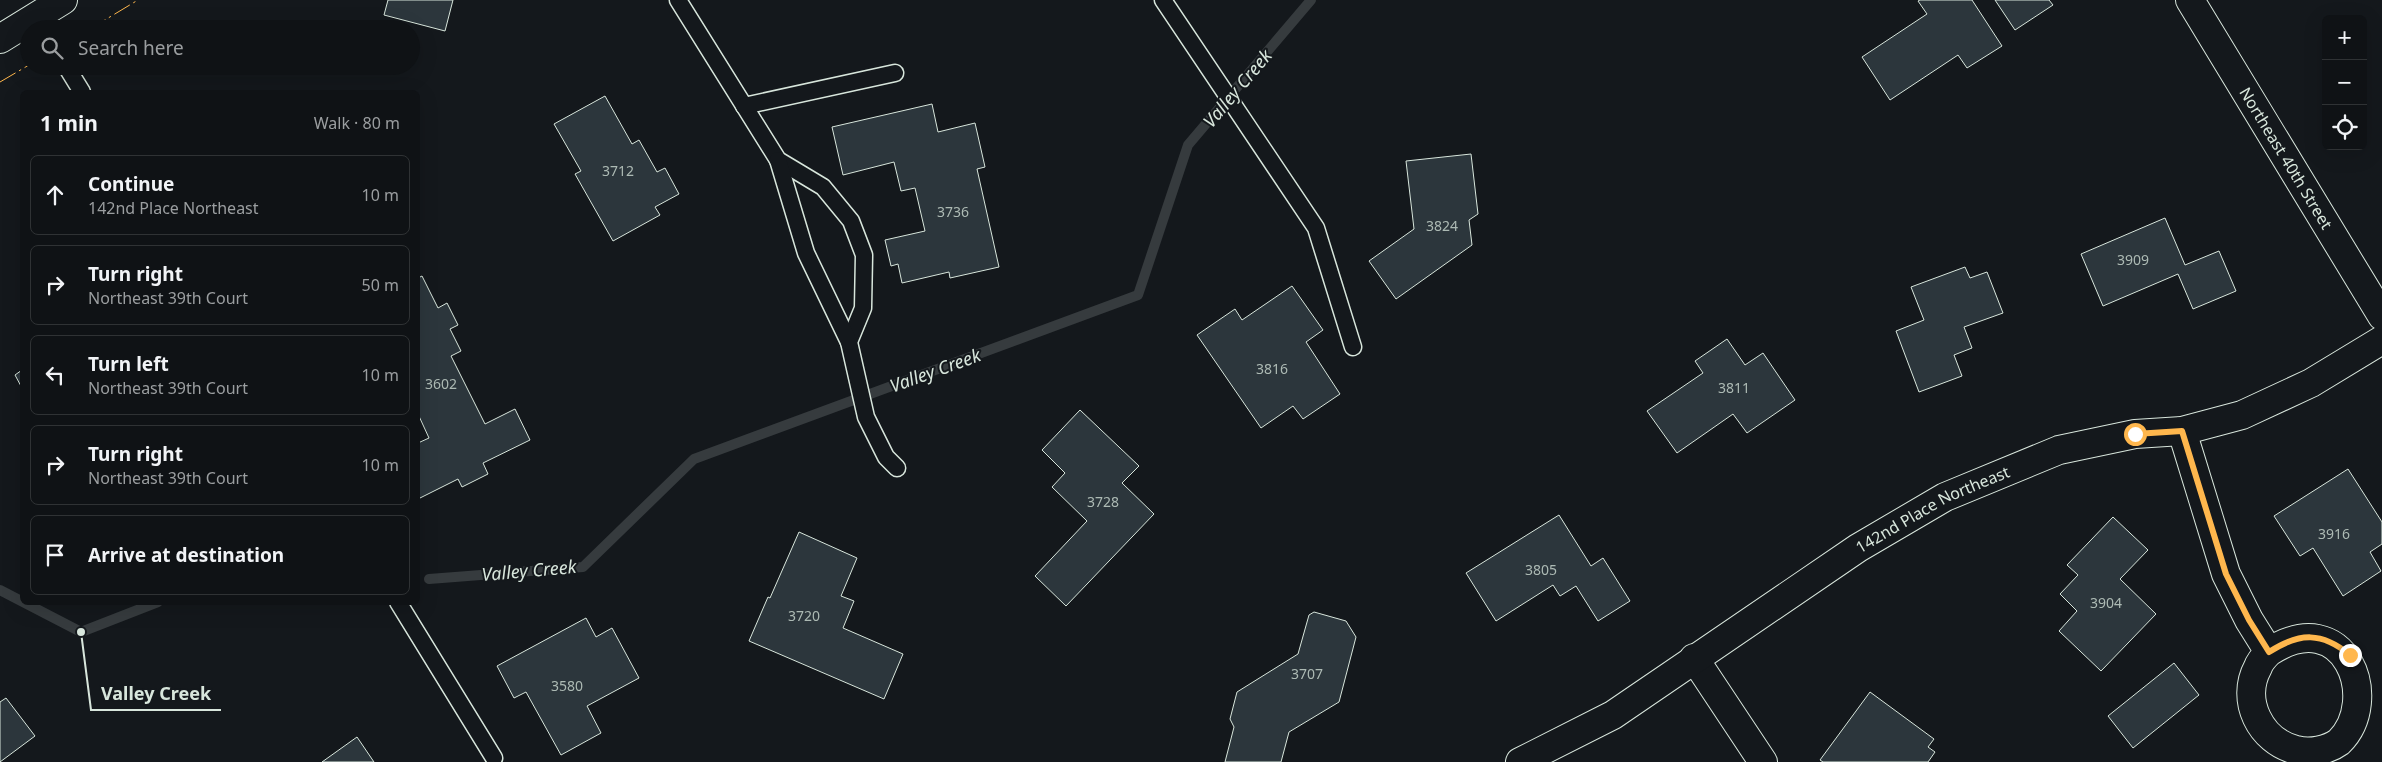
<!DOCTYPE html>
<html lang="en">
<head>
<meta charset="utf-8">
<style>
	:root { --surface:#0f1215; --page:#1d2022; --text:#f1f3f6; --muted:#9b9ea0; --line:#2f3234 }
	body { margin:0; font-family:"Noto Sans",sans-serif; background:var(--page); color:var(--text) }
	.controls { position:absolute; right:15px; top:15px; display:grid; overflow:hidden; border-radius:8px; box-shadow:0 5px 20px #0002 }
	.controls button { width:45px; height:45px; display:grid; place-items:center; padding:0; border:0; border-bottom:1px solid var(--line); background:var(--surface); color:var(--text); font:25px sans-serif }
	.stop { position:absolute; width:15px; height:15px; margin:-11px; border:4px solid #ffb74d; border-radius:50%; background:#fff }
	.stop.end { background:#ffb74d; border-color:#fff; box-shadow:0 1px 5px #0008 }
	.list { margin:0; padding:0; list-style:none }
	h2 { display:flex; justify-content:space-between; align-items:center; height:65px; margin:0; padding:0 20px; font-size:21px }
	h2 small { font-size:16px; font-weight:400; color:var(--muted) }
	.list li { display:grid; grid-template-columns:32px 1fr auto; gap:15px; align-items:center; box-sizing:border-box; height:80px; margin:0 10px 10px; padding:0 10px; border:1px solid var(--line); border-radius:8px }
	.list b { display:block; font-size:19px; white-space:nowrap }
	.list p { margin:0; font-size:16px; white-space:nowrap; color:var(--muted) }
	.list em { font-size:16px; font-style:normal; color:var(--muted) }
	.icon { flex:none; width:28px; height:28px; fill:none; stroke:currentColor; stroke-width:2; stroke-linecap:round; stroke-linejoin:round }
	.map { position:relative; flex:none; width:2382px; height:762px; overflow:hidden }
	.search { position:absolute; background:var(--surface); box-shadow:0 5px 20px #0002; left:20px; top:20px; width:400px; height:55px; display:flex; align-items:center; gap:12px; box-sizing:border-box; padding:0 18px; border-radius:28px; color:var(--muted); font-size:19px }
	.panel { position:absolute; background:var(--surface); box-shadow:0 5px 20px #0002; left:20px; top:90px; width:400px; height:515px; border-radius:8px }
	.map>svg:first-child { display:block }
</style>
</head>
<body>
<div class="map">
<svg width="2382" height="762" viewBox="0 0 2382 762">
	<rect width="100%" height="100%" fill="#14181c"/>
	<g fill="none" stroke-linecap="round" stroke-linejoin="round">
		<g stroke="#363b3e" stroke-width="10">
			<polyline points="429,579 583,567 694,459 1138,295 1188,145 1311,0"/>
			<polyline points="0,590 81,632 158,602"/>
		</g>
	</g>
	<g fill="#2c363c" stroke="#d8e6dc">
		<polygon points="388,0 453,0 445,31 384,15"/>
		<polygon points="1920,0 1972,0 2002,46 1967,68 1958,55 1890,100 1862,57 1927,14 1918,1"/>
		<polygon points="1995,0 2049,0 2053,5 2015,30"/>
		<polygon points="605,96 632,144 639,140 657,172 665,168 679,194 655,207 660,215 613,241 575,174 581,171 554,124"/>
		<polygon points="932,104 938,132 975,123 985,167 977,169 999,267 950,278 949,272 902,283 898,264 891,266 885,240 925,231 915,188 901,191 894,162 843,175 832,127"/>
		<polygon points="1471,154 1478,214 1469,220 1472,245 1396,299 1369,261 1414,229 1406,161"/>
		<polygon points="2165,218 2185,265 2219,251 2236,291 2193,309 2178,274 2103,306 2081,254"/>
		<polygon points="1965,267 1970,278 1987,272 2003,313 1964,327 1972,348 1954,355 1962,376 1919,392 1896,331 1924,320 1911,287"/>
		<polygon points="422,276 438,308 447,303 458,325 450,329 461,351 451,356 485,424 515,409 530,440 483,463 488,474 462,487 458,479 418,499 418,443 429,438 418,414 418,278"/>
		<polygon points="1292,286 1323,330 1306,342 1340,394 1303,419 1293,406 1261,428 1197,335 1235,309 1242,320"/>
		<polygon points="1727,339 1745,365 1763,353 1795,400 1747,433 1733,414 1677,453 1647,411 1703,373 1695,361"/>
		<polygon points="22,370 22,388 15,375"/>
		<polygon points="1080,410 1139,466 1122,483 1154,514 1066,606 1035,576 1087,521 1052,487 1065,473 1042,450"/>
		<polygon points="2348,469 2382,522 2382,544 2370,552 2381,571 2343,596 2313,548 2300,556 2274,516"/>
		<polygon points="1559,515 1591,566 1603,558 1630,601 1598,621 1576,586 1560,596 1553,585 1496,621 1466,573"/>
		<polygon points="2113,517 2148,550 2120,579 2156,614 2101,671 2059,631 2077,611 2060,594 2078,575 2067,565"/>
		<polygon points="799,532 857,558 841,596 854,601 843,628 903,654 884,699 749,641 768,597 770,598"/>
		<polygon points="1314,612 1346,621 1356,637 1339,702 1289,732 1281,762 1225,762 1234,727 1230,719 1237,692 1298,654 1309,615"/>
		<polygon points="586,618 596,637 612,628 639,678 587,706 601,733 561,755 526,692 514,698 497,666"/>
		<polygon points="2174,663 2199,695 2133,748 2108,716"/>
		<polygon points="1870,692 1934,739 1928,747 1935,752 1928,762 1823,762 1820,760"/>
		<polygon points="6,698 35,736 0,762 0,702"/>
		<polygon points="357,737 374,762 322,762"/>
	</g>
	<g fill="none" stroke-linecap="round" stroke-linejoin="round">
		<g stroke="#d8e6dc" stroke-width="19">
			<g id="service">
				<polyline points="678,0 778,160 823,187 851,221 864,255 863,308 849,342 866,417 886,457 897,468"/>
				<polyline points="1163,0 1316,228 1353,347"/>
				<polyline points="66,66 82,92"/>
				<polyline points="744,106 895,73"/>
				<polyline points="778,160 806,253 849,342"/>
				<polyline points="398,602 494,758"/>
			</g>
		</g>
		<g stroke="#d8e6dc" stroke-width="30">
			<g id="minor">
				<path d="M2182,431L2226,574L2249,620L2269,652C2345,602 2382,700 2339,742C2328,750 2310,754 2296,750C2260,741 2240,700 2258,667C2260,661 2265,656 2269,652"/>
				<polyline points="1694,658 1763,762"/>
				<path id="s1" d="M1520,762L1613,715L1858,548L1945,497L2059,450L2135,434L2182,431L2242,415L2311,383L2382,340"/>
			</g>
		</g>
		<g stroke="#d8e6dc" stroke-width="30">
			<g id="tertiary">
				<path id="s2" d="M2190,0L2382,316"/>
				<polyline points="0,39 63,0"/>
			</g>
		</g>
		<use href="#service" stroke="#14181c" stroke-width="16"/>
		<use href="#minor" stroke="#14181c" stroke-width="28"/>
		<use href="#tertiary" stroke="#14181c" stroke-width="28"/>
		<g stroke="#ffb74d" stroke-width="1" stroke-dasharray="18 4 2.5 4" stroke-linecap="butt">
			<polyline points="90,29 138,0"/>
			<polyline points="0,82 29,65"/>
		</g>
	</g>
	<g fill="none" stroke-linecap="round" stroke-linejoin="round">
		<path stroke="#ffb74d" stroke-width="6" d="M2135,434L2182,431L2226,574L2249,620L2269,652C2300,632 2322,632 2350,655"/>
	</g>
	<g text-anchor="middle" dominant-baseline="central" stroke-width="4" stroke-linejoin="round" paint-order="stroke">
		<g font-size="14" fill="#adbab4">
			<text x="618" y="170">3712</text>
			<text x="953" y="211">3736</text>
			<text x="1442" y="225">3824</text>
			<text x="2133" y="259">3909</text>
			<text x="1272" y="368">3816</text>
			<text x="441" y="383">3602</text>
			<text x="1734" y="387">3811</text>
			<text x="1103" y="501">3728</text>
			<text x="2334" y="533">3916</text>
			<text x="1541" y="569">3805</text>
			<text x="2106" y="602">3904</text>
			<text x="804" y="615">3720</text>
			<text x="1307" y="673">3707</text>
			<text x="567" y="685">3580</text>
		</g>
		<g font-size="16" fill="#d8e6dc" stroke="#14181c">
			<text stroke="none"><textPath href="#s2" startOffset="185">Northeast 40th Street</textPath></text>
			<text stroke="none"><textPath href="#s1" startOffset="485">142nd Place Northeast</textPath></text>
		</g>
		<g font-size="18" font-style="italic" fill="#d8e6dc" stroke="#14181c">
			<text transform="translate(1237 88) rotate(-50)">Valley Creek</text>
			<text transform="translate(935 370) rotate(-20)">Valley Creek</text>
			<text transform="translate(529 570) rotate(-5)">Valley Creek</text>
		</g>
	</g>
	<path fill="none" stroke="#d8e6dc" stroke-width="2" d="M81 632L91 710H221"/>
	<circle fill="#d8e6dc" stroke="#14181c" stroke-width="2" cx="81" cy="632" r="5"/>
	<g font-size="18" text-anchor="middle" font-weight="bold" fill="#d8e6dc" stroke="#14181c" stroke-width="4" stroke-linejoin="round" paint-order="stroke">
		<text x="156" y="700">Valley Creek</text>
	</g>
</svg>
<div class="controls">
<button>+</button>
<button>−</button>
<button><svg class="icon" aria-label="locate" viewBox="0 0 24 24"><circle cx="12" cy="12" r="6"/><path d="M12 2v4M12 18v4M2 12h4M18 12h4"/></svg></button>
</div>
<div class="stop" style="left:2135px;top:434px"></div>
<div class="stop end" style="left:2350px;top:655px"></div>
<div class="search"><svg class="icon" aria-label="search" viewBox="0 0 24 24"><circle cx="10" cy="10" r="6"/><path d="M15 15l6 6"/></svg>Search here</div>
<section class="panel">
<h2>1 min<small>Walk · 80 m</small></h2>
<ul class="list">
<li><svg class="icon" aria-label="ahead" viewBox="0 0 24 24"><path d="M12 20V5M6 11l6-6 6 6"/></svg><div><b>Continue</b><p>142nd Place Northeast</p></div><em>10 m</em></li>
<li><svg class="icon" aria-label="right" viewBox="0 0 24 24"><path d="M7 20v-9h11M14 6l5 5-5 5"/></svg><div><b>Turn right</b><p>Northeast 39th Court</p></div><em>50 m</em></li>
<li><svg class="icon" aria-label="left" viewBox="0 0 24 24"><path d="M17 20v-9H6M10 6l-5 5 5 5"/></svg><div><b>Turn left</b><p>Northeast 39th Court</p></div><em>10 m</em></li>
<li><svg class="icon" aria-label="right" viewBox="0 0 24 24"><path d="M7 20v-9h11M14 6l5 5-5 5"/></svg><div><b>Turn right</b><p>Northeast 39th Court</p></div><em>10 m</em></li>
<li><svg class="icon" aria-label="arrive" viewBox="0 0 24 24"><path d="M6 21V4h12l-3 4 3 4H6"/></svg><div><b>Arrive at destination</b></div></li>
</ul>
</section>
</div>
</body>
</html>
